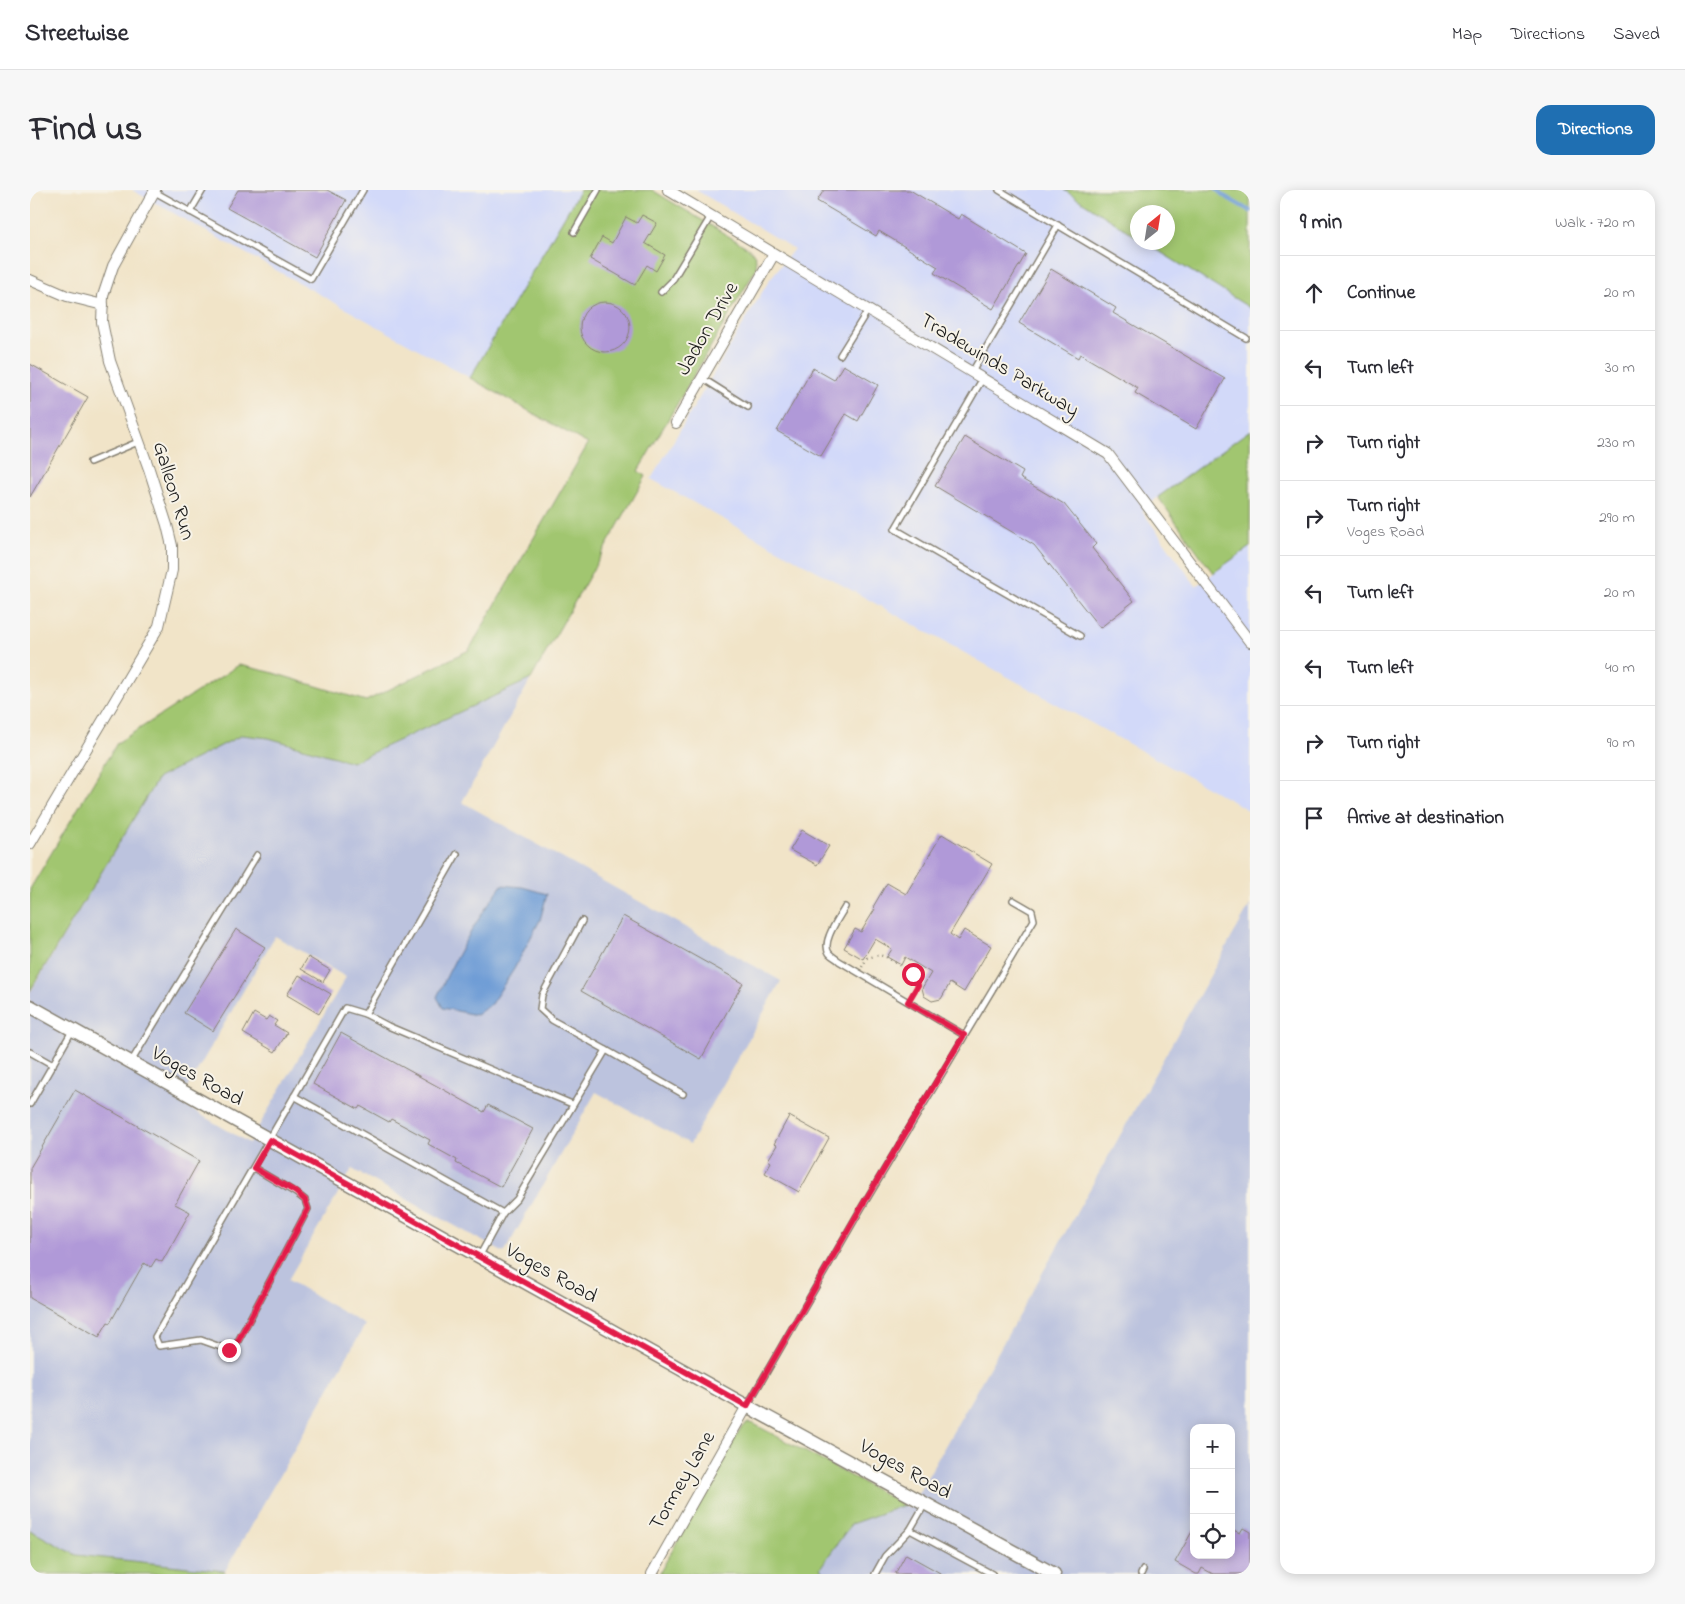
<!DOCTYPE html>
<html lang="en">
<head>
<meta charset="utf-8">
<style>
	:root { --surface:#fff; --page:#f7f7f7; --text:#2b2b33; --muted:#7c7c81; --line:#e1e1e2; --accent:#1f6fb2 }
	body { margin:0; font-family:"Indie Flower",sans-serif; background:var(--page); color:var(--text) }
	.controls { position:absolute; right:15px; bottom:15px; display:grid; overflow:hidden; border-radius:10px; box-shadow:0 2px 12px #0003 }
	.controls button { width:45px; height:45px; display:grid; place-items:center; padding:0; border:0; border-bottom:1px solid var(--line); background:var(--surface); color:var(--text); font:25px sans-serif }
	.compass { position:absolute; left:1100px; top:15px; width:45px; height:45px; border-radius:50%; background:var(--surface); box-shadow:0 2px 12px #0003; rotate:30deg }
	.stop { position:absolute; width:15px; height:15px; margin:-11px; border:4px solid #e11d48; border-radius:50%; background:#fff }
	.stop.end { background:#e11d48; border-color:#fff; box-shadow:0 1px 5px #0008 }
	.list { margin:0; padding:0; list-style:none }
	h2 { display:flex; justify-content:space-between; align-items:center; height:65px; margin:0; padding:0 20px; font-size:21px }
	h2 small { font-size:16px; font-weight:400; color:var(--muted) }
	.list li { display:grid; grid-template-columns:32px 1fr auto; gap:15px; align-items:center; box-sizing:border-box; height:75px; padding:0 20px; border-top:1px solid var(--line) }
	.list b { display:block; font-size:19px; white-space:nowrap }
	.list p { margin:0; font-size:16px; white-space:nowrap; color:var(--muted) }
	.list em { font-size:16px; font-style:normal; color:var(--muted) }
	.icon { flex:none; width:28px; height:28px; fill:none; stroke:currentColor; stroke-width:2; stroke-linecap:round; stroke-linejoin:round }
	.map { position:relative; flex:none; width:1220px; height:1384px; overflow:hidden; border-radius:15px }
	header { display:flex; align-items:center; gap:30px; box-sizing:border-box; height:70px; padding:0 25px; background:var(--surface); border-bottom:1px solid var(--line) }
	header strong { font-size:24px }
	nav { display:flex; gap:28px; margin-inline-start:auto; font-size:18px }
	.intro { display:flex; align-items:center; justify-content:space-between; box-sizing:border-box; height:120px; padding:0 30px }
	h1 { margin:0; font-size:35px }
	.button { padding:12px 22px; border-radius:15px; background:var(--accent); color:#fff; font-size:18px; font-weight:700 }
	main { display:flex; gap:30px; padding:0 30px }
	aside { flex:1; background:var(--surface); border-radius:15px; box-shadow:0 2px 12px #0003 }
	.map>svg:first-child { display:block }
</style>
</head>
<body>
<header>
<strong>Streetwise</strong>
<nav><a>Map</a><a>Directions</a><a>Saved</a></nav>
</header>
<div class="intro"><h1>Find us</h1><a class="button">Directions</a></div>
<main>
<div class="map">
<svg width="1220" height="1384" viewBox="0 0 1220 1384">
	<rect width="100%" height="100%" fill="#f7f3e8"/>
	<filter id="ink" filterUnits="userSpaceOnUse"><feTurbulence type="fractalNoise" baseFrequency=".02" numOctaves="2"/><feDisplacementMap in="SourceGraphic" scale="10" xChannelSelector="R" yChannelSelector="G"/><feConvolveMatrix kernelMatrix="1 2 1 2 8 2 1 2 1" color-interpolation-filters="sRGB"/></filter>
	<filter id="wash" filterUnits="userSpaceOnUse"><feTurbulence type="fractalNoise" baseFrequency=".0096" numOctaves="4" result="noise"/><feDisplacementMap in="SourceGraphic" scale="20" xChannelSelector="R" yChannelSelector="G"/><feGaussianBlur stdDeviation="1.12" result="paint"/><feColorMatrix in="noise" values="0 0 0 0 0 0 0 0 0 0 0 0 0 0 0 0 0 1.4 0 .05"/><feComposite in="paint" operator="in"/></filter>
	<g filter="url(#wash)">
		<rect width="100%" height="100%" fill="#f1e4c8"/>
		<g fill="#d2d9f9">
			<polygon points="102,0 550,0 440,188"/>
			<polygon points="666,0 1034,0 1107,47 1108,52 1116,53 1220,118 1220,240 1128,307 1112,321 1166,396 1220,357 1220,621 621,289 740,89 764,59"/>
		</g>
		<g fill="#bcc3de" fill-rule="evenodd">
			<path d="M501,489L432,612L751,791L660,954L566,902L474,1063L322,979L258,1090L335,1135L195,1381L46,1365L0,1340V803L128,588L212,545L239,548L322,572ZM245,746L316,787L219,953L149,912Z"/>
			<path d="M1220,715V1384H795L790,1378L820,1334L874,1315L880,1318ZM1164,1238H1201V1365H1164Z"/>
		</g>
		<g fill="#a1c670" stroke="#5e7146">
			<path d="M550,0H622L720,59C726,66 727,70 726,79L608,281L616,286L501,489L322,572L239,548L212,545L128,588L0,801V699L87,553L209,475L240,482L336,511L439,460L558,254L440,188Z"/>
			<polygon points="1034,0 1220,0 1220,118 1116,53 1138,52 1138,22 1108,22 1107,47"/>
			<polygon points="1220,240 1220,357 1183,383 1128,307"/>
			<polygon points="718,1233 724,1234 874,1315 821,1334 790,1378 795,1384 629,1384 711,1238"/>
			<polygon points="0,1340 46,1365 195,1381 194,1384 0,1384"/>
		</g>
		<path fill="#6e9cd6" stroke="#455c79" d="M472,695L492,697L517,704L510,730L484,779L461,814L446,825L413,818L407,807C425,767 446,730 472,695Z"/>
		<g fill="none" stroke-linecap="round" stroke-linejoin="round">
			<polyline stroke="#6e9cd6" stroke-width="4" points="1187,0 1194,6 1220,21"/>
		</g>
		<g id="blocks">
			<g fill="#b099d8">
				<polygon points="208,0 297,0 316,10 285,67 197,18"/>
				<polygon points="794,0 880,0 928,29 931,24 996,64 963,119 904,83 908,77 849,41 846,46 787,11"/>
				<polygon points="612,25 627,33 615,53 635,65 626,81 617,75 605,95 560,69 572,47 582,53 596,27 607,33"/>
				<polygon points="1021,79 1086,118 1083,123 1195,189 1166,239 1105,203 1108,198 1050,164 1048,168 989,133"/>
				<circle cx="575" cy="137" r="25"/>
				<polygon points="0,174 58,207 0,307"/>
				<polygon points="813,175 848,195 828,231 816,224 791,266 747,241 783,178 804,190"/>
				<polygon points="935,247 993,282 990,288 1034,314 1066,354 1062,358 1104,411 1070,438 1004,355 905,296"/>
				<polygon points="772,640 799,656 787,675 760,660"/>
				<polygon points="912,644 962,674 920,744 928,750 934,740 961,756 934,802 920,793 911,809 902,811 894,806 892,798 901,783 875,767 871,775 857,767 862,759 845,749 833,769 814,758 825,739 831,742 845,719 843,717 857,693 876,704"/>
				<polygon points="593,726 713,793 671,869 551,801"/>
				<polygon points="206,739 235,757 183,841 154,823"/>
				<polygon points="278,767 300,780 293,792 271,779"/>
				<polygon points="269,785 301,804 289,824 257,805"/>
				<polygon points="224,823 236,830 239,826 247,831 244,835 257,843 245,862 213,843"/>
				<polygon points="311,843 454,922 458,915 503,939 471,997 426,973 427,970 398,954 400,950 361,929 359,932 330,916 328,919 283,894"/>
				<polygon points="45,900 169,971 145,1014 160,1022 132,1072 126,1069 121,1077 114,1073 80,1133 78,1132 69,1147 0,1108 0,978"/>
				<polygon points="759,926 799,948 769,1002 735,983 741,972 738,970 747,955 744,954"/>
				<polygon points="1164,1338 1164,1365 1201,1365 1201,1339 1210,1343 1213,1338 1220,1342 1220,1376 1216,1384 1183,1384 1172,1378 1169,1384 1166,1384 1145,1372"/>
				<polygon points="876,1364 912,1384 865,1384"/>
			</g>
		</g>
	</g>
	<g filter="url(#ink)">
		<use href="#blocks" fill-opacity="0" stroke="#868072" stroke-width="1"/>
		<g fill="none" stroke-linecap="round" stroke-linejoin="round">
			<g stroke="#868072" stroke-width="8">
				<g id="service">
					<polyline points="969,0 1216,148"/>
					<polyline points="123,1 281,89 333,0"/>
					<polyline points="160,22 173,0"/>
					<polyline points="544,42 568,0"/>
					<polyline points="631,102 642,91 681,26"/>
					<polyline points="810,165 838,120"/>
					<polyline points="942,182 1028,35"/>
					<polyline points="672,188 718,217"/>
					<polyline points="953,188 865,339 1050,446"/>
					<polyline points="60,272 108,252"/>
					<path d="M815,717C809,728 791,752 799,763C801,766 806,768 809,771L934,845"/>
					<polyline points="335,824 427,664"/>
					<polyline points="576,860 653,904"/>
					<polyline points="0,862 23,875"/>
					<polyline points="101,872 227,665"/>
					<polyline points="264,906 473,1023"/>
					<polyline points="0,914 42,841"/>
					<polyline points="224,978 266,1003 275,1010 278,1019 207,1153 199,1160 171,1150 129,1156 125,1147 315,818 335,824 358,836 542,914"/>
					<polyline points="450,1065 473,1023 487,1009 576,860 522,830 510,819 512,805 552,731"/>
					<polyline points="717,1216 832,1017 1004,730 1002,721 983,710"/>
					<polyline points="880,1340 962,1384"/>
					<polyline points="845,1384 855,1366 880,1340 895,1314"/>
					<polyline points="1111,1384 1113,1380"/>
				</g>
			</g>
			<g stroke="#868072" stroke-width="12">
				<g id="minor">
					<polyline points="638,0 1078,264 1220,452"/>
					<polyline points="0,90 37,106 73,115"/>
					<polyline points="646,233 744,64"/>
					<polyline points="0,654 129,436 142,380 142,356 137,335 119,279 80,171 72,132 73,106 83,76 125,0"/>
					<polyline points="622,1384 717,1216"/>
				</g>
			</g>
			<g stroke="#868072" stroke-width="15">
				<polyline id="tertiary" points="0,816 717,1216 1024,1384"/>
			</g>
			<polyline stroke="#868072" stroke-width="2.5" stroke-dasharray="1 4" stroke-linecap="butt" points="832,777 837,768 849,765 856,767 883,784 888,795 883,804"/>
			<use href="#service" stroke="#fff" stroke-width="5"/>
			<use href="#minor" stroke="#fff" stroke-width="10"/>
			<use href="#tertiary" stroke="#fff" stroke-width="12"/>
		</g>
	</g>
	<g fill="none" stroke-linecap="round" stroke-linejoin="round" filter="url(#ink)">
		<polyline stroke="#e11d48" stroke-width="6" points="199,1160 207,1153 278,1019 275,1010 266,1002 224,978 240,950 717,1216 832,1016 934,845 878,812 888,795 883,784"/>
	</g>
	<g text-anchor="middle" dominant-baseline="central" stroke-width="4" stroke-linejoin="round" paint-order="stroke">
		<g font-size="21" fill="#1c1c1c" stroke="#f7f3e8">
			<text transform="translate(678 139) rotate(-60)">Jadon Drive</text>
			<text transform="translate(969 176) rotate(31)">Tradewinds Parkway</text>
			<text transform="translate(143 301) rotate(73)">Galleon Run</text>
			<text transform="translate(167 887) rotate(29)">Voges Road</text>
			<text transform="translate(521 1084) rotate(29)">Voges Road</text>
			<text transform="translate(875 1280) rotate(29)">Voges Road</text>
			<text transform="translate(653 1291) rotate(-60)">Tormey Lane</text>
		</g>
	</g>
</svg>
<div class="controls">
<button>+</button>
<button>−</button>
<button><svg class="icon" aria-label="locate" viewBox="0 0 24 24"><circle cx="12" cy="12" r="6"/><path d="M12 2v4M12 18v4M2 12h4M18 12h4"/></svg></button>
</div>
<svg class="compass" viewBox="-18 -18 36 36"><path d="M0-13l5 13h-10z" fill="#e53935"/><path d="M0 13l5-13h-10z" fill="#7c7c81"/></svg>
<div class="stop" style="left:883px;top:784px"></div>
<div class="stop end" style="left:199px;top:1160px"></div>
</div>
<aside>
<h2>9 min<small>Walk · 720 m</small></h2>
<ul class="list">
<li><svg class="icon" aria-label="ahead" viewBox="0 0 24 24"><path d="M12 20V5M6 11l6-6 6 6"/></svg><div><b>Continue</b></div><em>20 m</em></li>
<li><svg class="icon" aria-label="left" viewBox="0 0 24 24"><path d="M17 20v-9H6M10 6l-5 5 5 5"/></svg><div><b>Turn left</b></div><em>30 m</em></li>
<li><svg class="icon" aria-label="right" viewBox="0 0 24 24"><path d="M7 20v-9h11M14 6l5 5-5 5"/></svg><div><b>Turn right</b></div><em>230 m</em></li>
<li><svg class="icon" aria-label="right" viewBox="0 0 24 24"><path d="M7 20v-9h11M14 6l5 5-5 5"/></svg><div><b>Turn right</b><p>Voges Road</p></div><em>290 m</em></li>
<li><svg class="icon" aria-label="left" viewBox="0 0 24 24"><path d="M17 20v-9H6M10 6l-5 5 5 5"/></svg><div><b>Turn left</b></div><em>20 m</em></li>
<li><svg class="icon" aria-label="left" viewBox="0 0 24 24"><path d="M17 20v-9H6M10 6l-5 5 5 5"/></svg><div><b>Turn left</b></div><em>40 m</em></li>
<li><svg class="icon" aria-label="right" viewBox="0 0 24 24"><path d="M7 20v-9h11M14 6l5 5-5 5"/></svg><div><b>Turn right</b></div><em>90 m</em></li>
<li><svg class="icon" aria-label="arrive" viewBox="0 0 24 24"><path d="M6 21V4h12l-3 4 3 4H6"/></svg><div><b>Arrive at destination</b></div></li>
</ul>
</aside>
</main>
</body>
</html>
